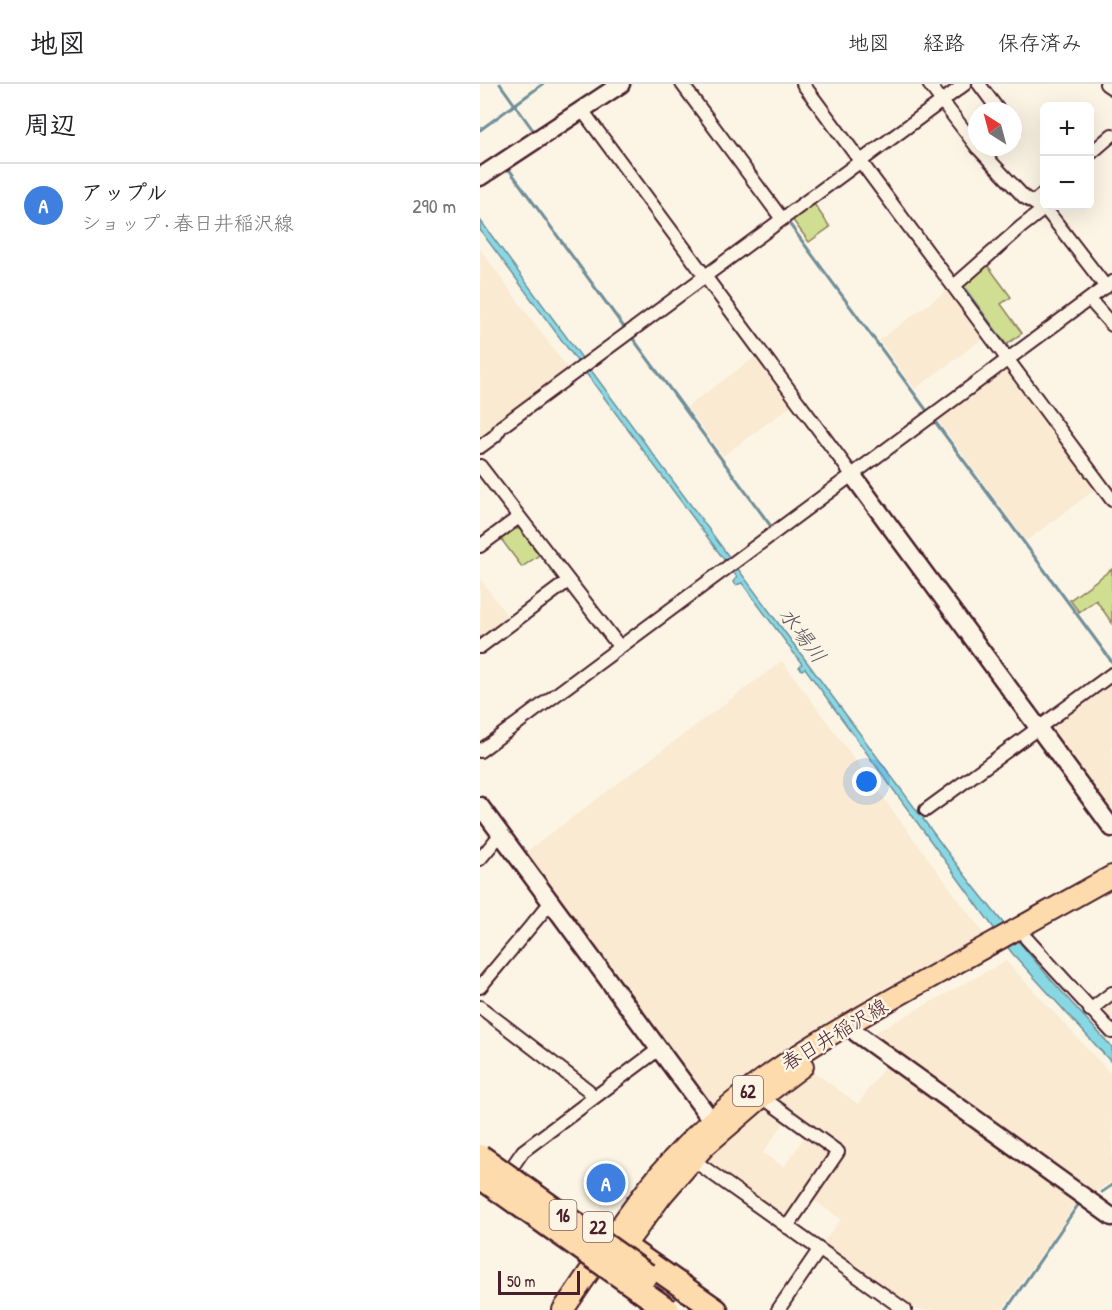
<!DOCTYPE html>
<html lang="ja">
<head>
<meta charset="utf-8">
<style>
	:root { --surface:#fff; --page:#f2f2f2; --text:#202124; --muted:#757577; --line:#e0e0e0; --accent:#d1495b }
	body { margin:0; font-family:"Patrick Hand","Klee One",sans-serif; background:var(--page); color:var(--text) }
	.controls { position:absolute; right:18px; top:18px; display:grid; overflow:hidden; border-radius:9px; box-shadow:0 6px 24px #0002 }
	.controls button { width:54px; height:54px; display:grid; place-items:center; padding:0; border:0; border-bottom:2px solid var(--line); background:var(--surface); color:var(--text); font:30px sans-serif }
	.compass { position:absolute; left:488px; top:18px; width:54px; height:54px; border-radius:50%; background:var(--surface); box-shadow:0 6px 24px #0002; rotate:324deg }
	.scale { position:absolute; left:18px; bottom:15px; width:82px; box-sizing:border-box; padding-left:6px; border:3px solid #4a1f2b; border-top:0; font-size:16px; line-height:21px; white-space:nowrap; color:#4a1f2b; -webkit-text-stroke:4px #fcf5e5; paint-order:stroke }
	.you { position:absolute; left:387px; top:698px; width:21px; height:21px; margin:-15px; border:4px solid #fff; border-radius:50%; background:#1a73e8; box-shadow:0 0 0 9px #1a73e833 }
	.badge { display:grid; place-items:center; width:39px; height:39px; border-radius:50%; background:var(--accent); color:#fff; font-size:20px; font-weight:700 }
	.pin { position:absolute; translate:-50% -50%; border:3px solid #fff; box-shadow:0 2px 6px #0006 }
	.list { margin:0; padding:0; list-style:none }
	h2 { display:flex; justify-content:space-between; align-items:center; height:78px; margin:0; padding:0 24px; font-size:26px }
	h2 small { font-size:20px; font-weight:400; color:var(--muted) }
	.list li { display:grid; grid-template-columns:39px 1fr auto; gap:18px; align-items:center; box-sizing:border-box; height:84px; padding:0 24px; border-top:2px solid var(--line) }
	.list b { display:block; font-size:22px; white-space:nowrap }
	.list p { margin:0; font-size:20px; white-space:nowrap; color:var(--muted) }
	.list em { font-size:20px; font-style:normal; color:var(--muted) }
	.map { position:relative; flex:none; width:632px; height:1226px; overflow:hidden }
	header { display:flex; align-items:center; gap:36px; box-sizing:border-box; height:84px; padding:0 30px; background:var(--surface); border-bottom:2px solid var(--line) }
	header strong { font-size:28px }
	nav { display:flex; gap:33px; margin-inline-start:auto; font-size:21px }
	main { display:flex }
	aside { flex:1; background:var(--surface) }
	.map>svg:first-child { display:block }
</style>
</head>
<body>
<header>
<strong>地図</strong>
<nav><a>地図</a><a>経路</a><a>保存済み</a></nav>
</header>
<main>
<aside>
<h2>周辺<small></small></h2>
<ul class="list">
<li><span class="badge" style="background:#3f7fe0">A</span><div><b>アップル</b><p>ショップ · 春日井稲沢線</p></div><em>290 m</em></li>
</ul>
</aside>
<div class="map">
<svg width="632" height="1226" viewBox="0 0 632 1226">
	<rect width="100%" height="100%" fill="#fcf5e5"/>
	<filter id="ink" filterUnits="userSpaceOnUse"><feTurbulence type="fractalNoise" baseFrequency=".0167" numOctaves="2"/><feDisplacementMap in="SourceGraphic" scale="12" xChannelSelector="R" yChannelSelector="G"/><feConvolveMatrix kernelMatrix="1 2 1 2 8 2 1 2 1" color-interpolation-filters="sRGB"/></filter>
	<g filter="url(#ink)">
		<g fill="#f9ead1">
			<polygon points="0,165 90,288 0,354"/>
			<polygon points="469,205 505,253 435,305 399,256"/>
			<polygon points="275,273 311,322 243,372 207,323"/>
			<polygon points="526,285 529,286 616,405 546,457 457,335"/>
			<polygon points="0,495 29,534 0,555"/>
			<polygon points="302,577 504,850 359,931 315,958 283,981 233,1022 46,768"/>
			<polygon points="632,601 632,734 568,647"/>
			<polygon points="526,877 632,991 632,1096 615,1109 395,952 396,948"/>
			<polygon points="632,912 632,944 617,928"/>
			<polygon points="406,981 598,1117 522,1226 438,1226 343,1159 361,1135 332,1115 367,1067 295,1017 295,1013 331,986 378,1020"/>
			<polygon points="283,1022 305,1037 283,1069 304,1083 326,1051 350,1067 350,1072 308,1132 304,1133 228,1079 228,1074 244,1057"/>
		</g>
		<g fill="#cfde91" stroke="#8c7e5e" stroke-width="1.5">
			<polygon points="332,117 350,143 329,158 312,135"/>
			<polygon points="505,178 531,213 521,220 542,249 526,261 481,200"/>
			<polygon points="35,445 40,445 59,471 42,483 21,455"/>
			<polygon points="632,485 632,539 616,516 599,528 590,516"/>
		</g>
		<path fill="#88d8e3" stroke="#6f8e99" stroke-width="1.5" d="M0,136L440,731L444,730L446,733L443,735C501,816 565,891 632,963V979L532,869L325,584L322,586L319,583L322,580L262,499L256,501L253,498L257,493L0,146Z"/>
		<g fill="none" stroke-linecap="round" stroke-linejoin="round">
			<g stroke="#6f8e99" stroke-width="3">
				<polyline points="20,0 53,46"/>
				<polyline points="0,46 63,0"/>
				<polyline points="510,71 518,63"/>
				<polyline points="28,84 146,246"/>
				<polyline points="308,138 447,327"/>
				<polyline points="481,200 528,264"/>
				<polyline points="151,252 290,441"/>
				<polyline points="538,279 553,299"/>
				<polyline points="456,339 632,578"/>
				<polyline points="622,1108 632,1101"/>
				<polyline points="526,1226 598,1121"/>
			</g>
			<g stroke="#4a1f2b" stroke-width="16">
				<g id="street">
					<polyline points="202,0 302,135"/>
					<polyline points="323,0 632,416"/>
					<polyline points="449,0 497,63"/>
					<polyline points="499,0 519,27"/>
					<polyline points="626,0 632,4"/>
					<polyline points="102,26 373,392"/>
					<polyline points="533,45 534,46"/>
					<polyline points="497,63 544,113 568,128 626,203"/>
					<polyline points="610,70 632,51"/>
					<polyline points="554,118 564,109"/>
					<polyline points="474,202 541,143 564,125"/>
					<polyline points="610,216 632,241"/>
					<polyline points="0,363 15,352 21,343 485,0"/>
					<polyline points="0,382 139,562"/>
					<polyline points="0,462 39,433"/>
					<polyline points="0,563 88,497"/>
					<polyline points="0,667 632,198"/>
					<polyline points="446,726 632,590"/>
					<polyline points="0,775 20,751"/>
					<polyline points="546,854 632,948"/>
					<polyline points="0,903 71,818"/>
					<polyline points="0,923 108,1006 113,1013"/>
					<polyline points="610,926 632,909"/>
					<polyline points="282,1013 358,1068 307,1143"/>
					<polyline points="213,1076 425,1226"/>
					<polyline points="32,1083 43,1067 179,965"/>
					<polyline points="298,1226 339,1166"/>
				</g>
			</g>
			<g stroke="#4a1f2b" stroke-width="21">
				<g id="secondary">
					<polyline points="0,93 141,0"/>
					<polyline points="373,392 632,744"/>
					<polyline points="0,722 232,1037"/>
					<polyline points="376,949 632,1133"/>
				</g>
			</g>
			<g stroke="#4a1f2b" stroke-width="24">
				<g id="primary">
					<polyline points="133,1177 183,1110 224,1063 282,1013 323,982"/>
					<path d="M83,1226C122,1171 157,1111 204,1063C274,991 360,944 446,896C508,862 570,827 632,792"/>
				</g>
			</g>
			<g stroke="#4a1f2b" stroke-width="27">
				<polyline id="highway" points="150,1166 236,1226"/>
			</g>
			<use href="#street" stroke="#fcf5e5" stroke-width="12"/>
			<use href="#secondary" stroke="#fcf5e5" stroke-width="16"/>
			<use href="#primary" stroke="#fedbac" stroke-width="20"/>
			<use href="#highway" stroke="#fedbac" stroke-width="22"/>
			<g stroke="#4a1f2b" stroke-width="27" stroke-linecap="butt">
				<g id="highway-bridge">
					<polyline points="0,1072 167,1191"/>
					<polyline points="0,1093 188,1226"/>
				</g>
			</g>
			<use href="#highway-bridge" stroke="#fedbac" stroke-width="22"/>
		</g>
	</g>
	<g text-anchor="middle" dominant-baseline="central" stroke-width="5" stroke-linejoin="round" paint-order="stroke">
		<g fill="#fcf5e5" stroke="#7f5f63" stroke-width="1.5">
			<rect x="253" y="992" width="30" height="30" rx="4.5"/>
			<rect x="69.5" y="1116" width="27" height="30" rx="4.5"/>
			<rect x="103" y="1128" width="30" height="30" rx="4.5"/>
		</g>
		<g font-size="18" font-weight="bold" fill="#4a1f2b">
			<text x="268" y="1007">62</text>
			<text x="83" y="1131">16</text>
			<text x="118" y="1143">22</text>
		</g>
		<g font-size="20" fill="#4a1f2b" stroke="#fcf5e5">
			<text transform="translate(354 950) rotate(-31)">春日井稲沢線</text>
		</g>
		<g font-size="21" font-style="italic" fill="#5d5662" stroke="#fcf5e5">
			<text transform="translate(323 551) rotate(53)">水場川</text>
		</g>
	</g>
</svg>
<div class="controls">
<button>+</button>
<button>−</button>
</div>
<svg class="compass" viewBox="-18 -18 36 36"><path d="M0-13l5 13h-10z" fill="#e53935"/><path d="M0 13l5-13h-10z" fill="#757577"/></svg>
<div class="scale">50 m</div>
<div class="you"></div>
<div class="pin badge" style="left:126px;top:1099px;background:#3f7fe0">A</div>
</div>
</main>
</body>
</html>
